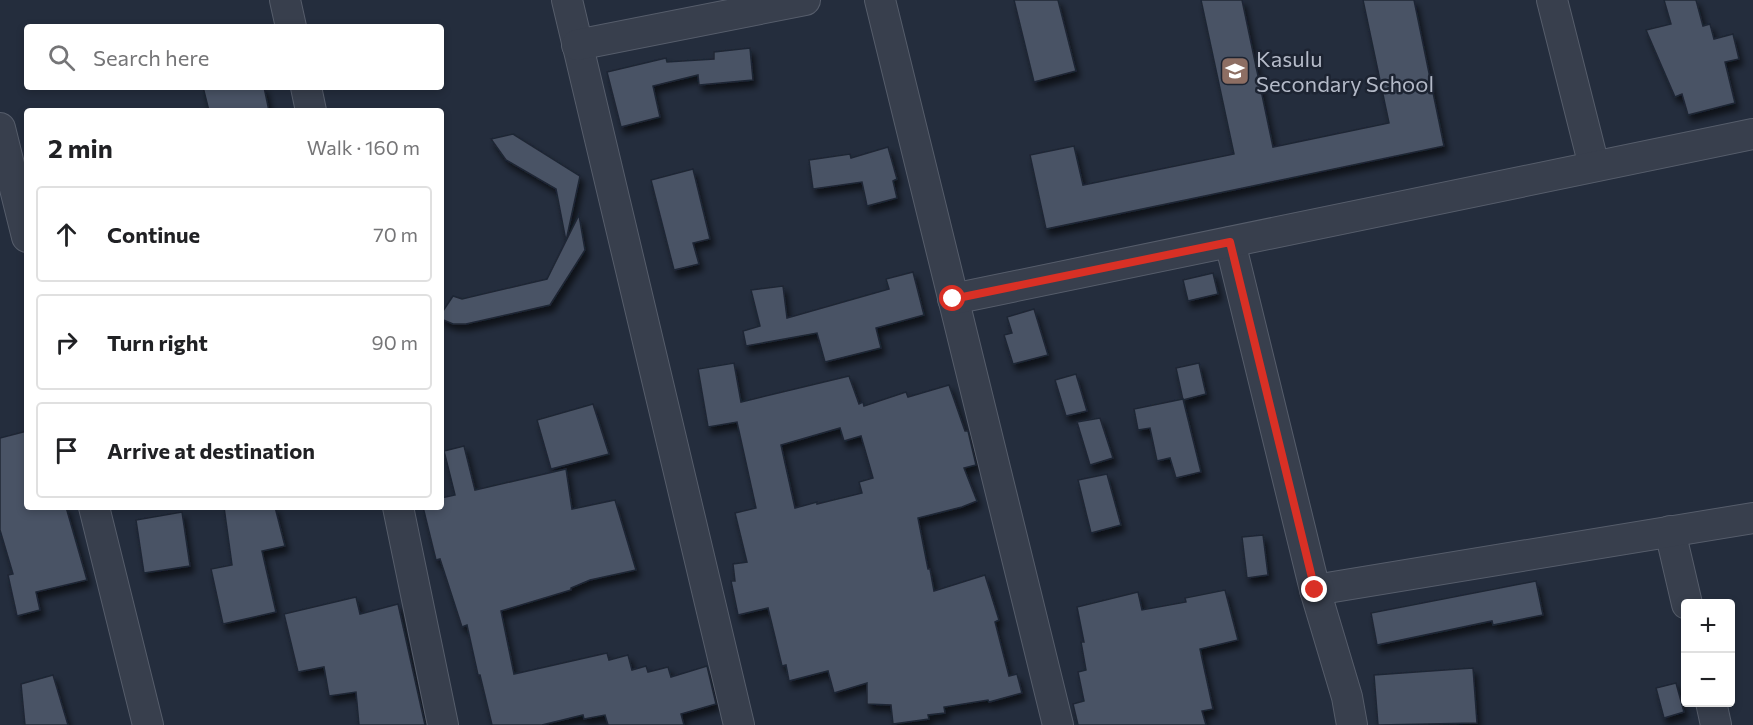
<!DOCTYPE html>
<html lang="en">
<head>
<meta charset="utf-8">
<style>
	:root { --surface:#fff; --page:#f2f2f2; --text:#202124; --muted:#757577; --line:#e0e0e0 }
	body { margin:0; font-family:Commissioner,sans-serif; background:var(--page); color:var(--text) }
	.controls { position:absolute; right:18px; bottom:18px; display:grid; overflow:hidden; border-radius:6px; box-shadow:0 3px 9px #0003 }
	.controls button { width:54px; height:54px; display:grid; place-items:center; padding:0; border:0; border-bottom:2px solid var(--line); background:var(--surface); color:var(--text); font:30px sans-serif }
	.stop { position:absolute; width:18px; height:18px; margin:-14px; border:4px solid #d93025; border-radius:50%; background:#fff }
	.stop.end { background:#d93025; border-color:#fff; box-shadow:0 2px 6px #0008 }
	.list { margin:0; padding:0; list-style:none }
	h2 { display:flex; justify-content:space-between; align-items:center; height:78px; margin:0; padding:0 24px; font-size:26px }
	h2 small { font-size:20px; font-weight:400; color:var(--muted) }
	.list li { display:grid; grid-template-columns:39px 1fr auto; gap:18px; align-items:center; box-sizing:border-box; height:96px; margin:0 12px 12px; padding:0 12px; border:2px solid var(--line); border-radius:6px }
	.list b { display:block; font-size:22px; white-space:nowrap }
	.list em { font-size:20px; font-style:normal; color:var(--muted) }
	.icon { flex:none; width:33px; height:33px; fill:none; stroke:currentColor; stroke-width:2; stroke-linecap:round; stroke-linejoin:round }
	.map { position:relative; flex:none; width:1753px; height:725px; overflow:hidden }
	.search { position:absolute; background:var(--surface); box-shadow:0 3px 9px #0003; left:24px; top:24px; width:420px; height:66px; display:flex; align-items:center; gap:15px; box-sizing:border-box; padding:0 21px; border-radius:6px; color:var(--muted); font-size:22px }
	.panel { position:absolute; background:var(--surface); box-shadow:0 3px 9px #0003; left:24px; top:108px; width:420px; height:402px; border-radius:6px }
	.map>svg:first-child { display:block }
</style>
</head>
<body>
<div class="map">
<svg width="1753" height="725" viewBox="0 0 1753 725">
	<defs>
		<filter id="shadow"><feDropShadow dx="3.5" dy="6" stdDeviation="3" flood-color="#0009"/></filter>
	</defs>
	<rect width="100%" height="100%" fill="#242d3d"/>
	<g fill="#4a5365" stroke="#1f2634" stroke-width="1.5" fill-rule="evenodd" filter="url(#shadow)">
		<polygon points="1014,0 1058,0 1076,71 1034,82"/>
		<polygon points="1201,0 1242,0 1273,147 1389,123 1363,0 1414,0 1444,146 1046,229 1030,155 1074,146 1083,185 1234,154"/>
		<polygon points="1664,0 1696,0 1703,26 1710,24 1714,39 1733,34 1739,59 1725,62 1735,103 1688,115 1682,94 1675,97 1646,30 1671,24"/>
		<polygon points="750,48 753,80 699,85 698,75 653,86 660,117 621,127 607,72 666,58 667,62 714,59 714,52"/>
		<polygon points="203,87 264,87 269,111 209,111"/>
		<polygon points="513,134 580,176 566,241 556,189 506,160 491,139"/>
		<polygon points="888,147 897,179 893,181 897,198 867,206 862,182 813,189 809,160 850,154 851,158"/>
		<polygon points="693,169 710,239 693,243 699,264 674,270 651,180"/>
		<polygon points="579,215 585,250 550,305 466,324 453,324 441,319 441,314 453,296 462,299 547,279"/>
		<polygon points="913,272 924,315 876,328 881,348 825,362 817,333 746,346 743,331 760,326 751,290 783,286 787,318 889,289 886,279"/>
		<polygon points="1213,273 1218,294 1188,301 1183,280"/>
		<polygon points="1034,309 1048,355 1013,364 1004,335 1012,333 1007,317"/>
		<path d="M734,363L741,402L849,376L859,404L863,402L864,406L906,392L908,397L949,385L965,431H968L976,465L964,468L977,501L962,507L918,518L928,569H930L934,591L985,575L999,620L995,622L1009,676L1017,674L1022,693L989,702L988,700L944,707L945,713L928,715L929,719L893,724L891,705L867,704V683L834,693L828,671L789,681L786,665L782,666L768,608L738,615L731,581H735L733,564L747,562L735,513L756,508L737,422L708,427L698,369ZM840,428L844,441L861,436L873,478L859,482L862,493L817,504V502L795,508L781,445Z"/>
		<polygon points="1199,363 1206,394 1183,400 1176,368"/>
		<polygon points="1076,374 1087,411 1066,416 1055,380"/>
		<polygon points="1183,399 1201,472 1176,478 1170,458 1157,461 1150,428 1138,430 1134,409"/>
		<polygon points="593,404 609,454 551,469 537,420"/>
		<polygon points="1100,418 1113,458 1090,465 1077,422"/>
		<polygon points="27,431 27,507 66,507 87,580 36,592 40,610 17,616 8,575 13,574 0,530 0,438"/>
		<polygon points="464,446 475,490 566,469 572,509 615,500 636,570 590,580 571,588 571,590 501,611 514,674 607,653 609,660 628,655 632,670 646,666 648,672 668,667 671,677 707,666 716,704 681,714 684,725 608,725 605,715 584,719 583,715 542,725 492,725 480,675 478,675 467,625 462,627 440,559 436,560 423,507 441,507 441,498 455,495 444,451"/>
		<polygon points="1107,474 1121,525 1091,533 1078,480"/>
		<polygon points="224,507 275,507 285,546 262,551 276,612 223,624 211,569 232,565"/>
		<polygon points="182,512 190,566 144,573 136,520"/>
		<polygon points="1263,535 1268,575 1247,578 1242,537"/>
		<polygon points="1536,581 1543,615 1493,625 1492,621 1377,645 1371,613"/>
		<polygon points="1225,590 1238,640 1200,649 1213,709 1202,711 1206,725 1078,725 1073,704 1084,701 1078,672 1086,670 1081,642 1084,642 1077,607 1138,592 1142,610 1186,602 1185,598"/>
		<polygon points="356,597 360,614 398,604 425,725 359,725 356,692 329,696 324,667 298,672 284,614"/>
		<polygon points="1473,668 1477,723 1378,725 1374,675"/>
		<polygon points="53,675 68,725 25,725 21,684"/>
		<polygon points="1676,683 1684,712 1664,718 1656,688"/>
	</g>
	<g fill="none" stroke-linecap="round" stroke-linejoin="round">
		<g stroke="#565d6b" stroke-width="32">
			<g id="minor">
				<polyline points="285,0 291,27"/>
				<polyline points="567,0 739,725"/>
				<polyline points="880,0 1058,725"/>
				<polyline points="1552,0 1594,166"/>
				<polyline points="577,45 805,0"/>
				<polyline points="306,87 311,111"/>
				<polyline points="0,128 27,237"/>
				<polyline points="1230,242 1315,590 1347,697 1352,725"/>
				<polyline points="953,299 1753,134"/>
				<polyline points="94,507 148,725"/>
				<polyline points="398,507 443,725"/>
				<polyline points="1670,531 1687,604"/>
				<polyline points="1315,590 1753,518"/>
				<polyline points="1711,702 1716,725"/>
			</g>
		</g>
		<use href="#minor" stroke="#383f4d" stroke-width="30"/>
	</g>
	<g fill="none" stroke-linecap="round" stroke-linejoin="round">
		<polyline stroke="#d93025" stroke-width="8" points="953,299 1230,242 1315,590"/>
	</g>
	<defs>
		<g id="school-square" transform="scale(1.5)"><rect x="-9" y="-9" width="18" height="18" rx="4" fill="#8d6e63" stroke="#1d2432"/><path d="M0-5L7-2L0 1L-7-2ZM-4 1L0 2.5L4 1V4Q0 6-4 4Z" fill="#fff"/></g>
	</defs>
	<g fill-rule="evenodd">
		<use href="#school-square" x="1235" y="71"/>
	</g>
	<g text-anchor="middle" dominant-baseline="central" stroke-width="5" stroke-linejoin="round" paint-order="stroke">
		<g font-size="22" fill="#b4bac8" stroke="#1d2432" text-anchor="start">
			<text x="1256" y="58">Kasulu<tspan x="1256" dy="25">Secondary School</tspan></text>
		</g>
	</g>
</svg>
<div class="controls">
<button>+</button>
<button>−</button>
</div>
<div class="stop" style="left:953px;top:299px"></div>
<div class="stop end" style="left:1315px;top:590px"></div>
<div class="search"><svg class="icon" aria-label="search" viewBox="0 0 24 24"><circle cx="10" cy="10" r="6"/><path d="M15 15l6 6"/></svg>Search here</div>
<section class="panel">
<h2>2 min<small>Walk · 160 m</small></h2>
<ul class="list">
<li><svg class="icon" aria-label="ahead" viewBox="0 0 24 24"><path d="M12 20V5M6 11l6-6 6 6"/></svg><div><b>Continue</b></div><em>70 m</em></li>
<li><svg class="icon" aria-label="right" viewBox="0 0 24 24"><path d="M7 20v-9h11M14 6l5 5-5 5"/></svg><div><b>Turn right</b></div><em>90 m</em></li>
<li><svg class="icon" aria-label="arrive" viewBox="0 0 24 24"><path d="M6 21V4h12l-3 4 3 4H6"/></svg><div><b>Arrive at destination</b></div></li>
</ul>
</section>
</div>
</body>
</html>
